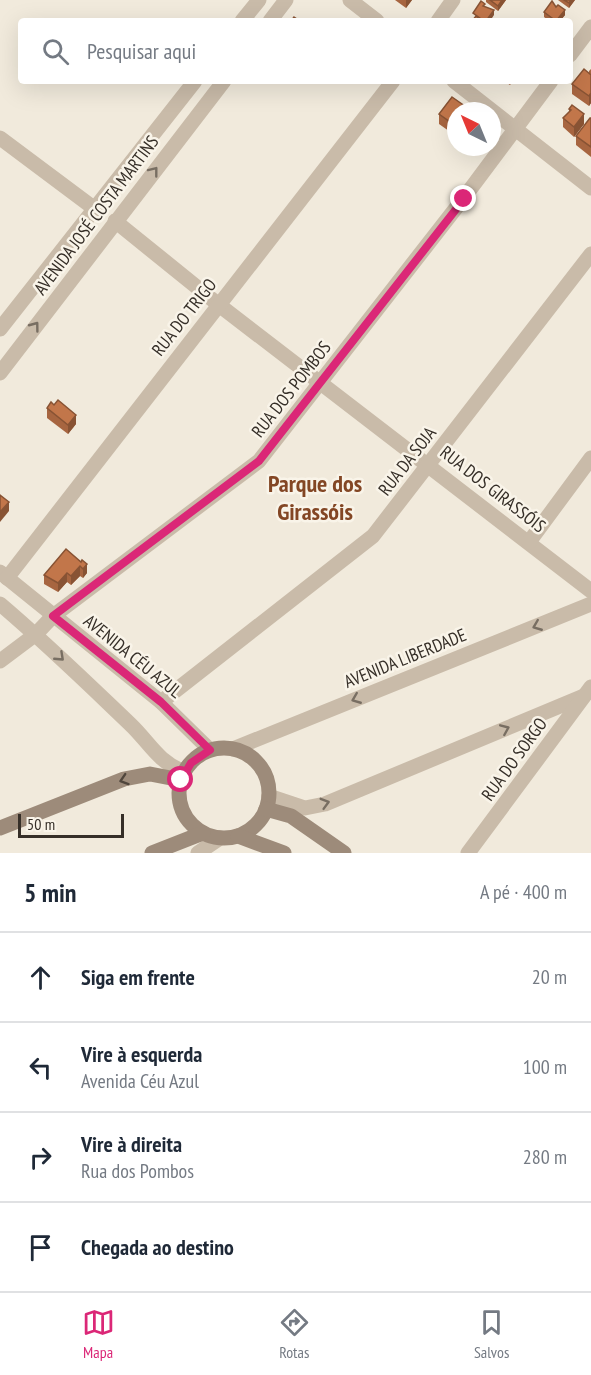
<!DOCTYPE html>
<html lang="pt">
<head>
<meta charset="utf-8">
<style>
	:root { --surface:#fff; --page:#f2f2f3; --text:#1f2937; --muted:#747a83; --line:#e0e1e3; --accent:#db2777 }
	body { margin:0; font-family:"PT Sans Narrow",sans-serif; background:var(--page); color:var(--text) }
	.compass { position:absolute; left:447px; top:102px; width:54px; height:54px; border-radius:50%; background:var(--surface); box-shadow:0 6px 24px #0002; rotate:317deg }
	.scale { position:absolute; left:18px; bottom:15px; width:106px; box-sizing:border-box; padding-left:6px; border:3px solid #362f28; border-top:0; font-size:16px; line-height:21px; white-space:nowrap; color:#362f28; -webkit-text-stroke:4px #f9f4e9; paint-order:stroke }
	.stop { position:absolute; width:18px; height:18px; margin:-14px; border:4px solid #db2777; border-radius:50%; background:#fff }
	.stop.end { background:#db2777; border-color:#fff; box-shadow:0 2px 6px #0008 }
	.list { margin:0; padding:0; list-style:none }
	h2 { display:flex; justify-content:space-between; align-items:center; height:78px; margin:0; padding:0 24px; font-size:26px }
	h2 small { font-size:20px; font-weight:400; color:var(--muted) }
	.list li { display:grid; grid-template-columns:39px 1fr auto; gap:18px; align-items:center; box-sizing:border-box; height:90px; padding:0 24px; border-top:2px solid var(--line) }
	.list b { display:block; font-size:22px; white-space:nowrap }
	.list p { margin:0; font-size:20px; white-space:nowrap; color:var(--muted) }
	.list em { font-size:20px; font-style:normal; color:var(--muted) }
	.icon { flex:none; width:33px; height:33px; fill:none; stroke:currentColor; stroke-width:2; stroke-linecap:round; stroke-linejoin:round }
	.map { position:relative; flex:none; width:591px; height:853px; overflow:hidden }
	.search { position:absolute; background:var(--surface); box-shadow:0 6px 24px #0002; left:18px; right:18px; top:18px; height:66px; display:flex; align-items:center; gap:15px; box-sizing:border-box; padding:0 21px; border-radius:6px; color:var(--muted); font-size:22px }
	.sheet { height:438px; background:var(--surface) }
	nav { display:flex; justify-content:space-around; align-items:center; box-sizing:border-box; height:84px; border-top:2px solid var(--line); background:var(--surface); font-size:16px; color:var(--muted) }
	nav a { display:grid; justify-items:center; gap:3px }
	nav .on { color:var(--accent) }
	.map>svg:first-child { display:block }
</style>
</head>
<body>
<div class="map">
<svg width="591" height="853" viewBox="0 0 591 853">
	<rect width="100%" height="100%" fill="#f1eadc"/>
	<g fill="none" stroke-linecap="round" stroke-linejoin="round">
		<g stroke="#c9bba9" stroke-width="15">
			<polyline points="350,0 377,21"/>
			<polyline points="242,21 259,0"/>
			<polyline points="270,21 286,0"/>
			<polyline points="438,21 453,0"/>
			<polyline points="570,55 591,27"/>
			<polyline points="454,81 591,188"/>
			<polyline points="0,138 95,209"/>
			<polyline points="115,221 219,305 591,591"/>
			<polyline points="0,329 195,81"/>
			<polyline points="0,373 224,81"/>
			<polyline points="529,542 591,458"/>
			<polyline points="0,572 161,702 210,750"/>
			<polyline points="7,578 393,81"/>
			<path d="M0,604C45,642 87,683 130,724C150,743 157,761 184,772"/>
			<polyline points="0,661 36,634 53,616 259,461 463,199 551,81"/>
			<polyline points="161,702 373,536 591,254"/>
			<polyline points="233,749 591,604"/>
			<polyline points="269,796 305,808 325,804 584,696"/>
			<polyline points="198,853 220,838"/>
			<polyline points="468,853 591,687"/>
		</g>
		<g stroke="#9d8b7a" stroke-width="15">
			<circle cx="224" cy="793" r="45"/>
			<polyline points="266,809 291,816 344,853"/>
			<polyline points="0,828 124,779 150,774 181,780"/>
			<polyline points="238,836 284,853"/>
			<polyline points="152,853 203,833"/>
		</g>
	</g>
	<g fill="#a76540">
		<polygon points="395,0 412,0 406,8"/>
		<polygon points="486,0 506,0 498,11 486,2"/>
		<polygon points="558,0 575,0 569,8"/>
		<polygon points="556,7 565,15 560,21 549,21 544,17 544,12"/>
		<polygon points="591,69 591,103 589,106 572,94 572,84 589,73 589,71"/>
		<polygon points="504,81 513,81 510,85"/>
		<polygon points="452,97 469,109 469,111 456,111 456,136 439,124 439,114"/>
		<polygon points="569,109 584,124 574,137 563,127 563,118 569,112"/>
		<polygon points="591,118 591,157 576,145 576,136"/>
		<polygon points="47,408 76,424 68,434 47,418"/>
		<polygon points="66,549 87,573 83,578 80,576 71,585 67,582 58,592 44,584 44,575"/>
	</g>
	<g fill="#885334">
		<polygon points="406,0 412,0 406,8"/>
		<polygon points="502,0 506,0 498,11 498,6"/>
		<polygon points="571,0 575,0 569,8 569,3"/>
		<polygon points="494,10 494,15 490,21 486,21"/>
		<polygon points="565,10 565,15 560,21 556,21"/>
		<polygon points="591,93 591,103 589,106 589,96"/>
		<polygon points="584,114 584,124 574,137 574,127"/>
		<polygon points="76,415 76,424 68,434 68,425"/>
		<polygon points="9,502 9,511 0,522 0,512"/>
		<polygon points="87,564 87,573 83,578 83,569"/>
		<polygon points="80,566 80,576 71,585 71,576"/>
		<polygon points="67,573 67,582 58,592 58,583"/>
	</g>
	<g fill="#c2764a" stroke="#885334" stroke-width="1.5">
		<polygon points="490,0 502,0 498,6"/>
		<polygon points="564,0 571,0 569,3"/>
		<polygon points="481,1 485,4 483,6 494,10 486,21 484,21 473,13"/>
		<polygon points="552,1 556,7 558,5 565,10 556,21 544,12"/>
		<polygon points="476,16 482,21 472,21"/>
		<polygon points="294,17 300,21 291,21"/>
		<polygon points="584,69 591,75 591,93 589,96 572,84"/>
		<polygon points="452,97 469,109 468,111 456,111 456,126 439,114"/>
		<polygon points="572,105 584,114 574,127 563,118 571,110 569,109"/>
		<polygon points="590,118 591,118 591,147 576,136"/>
		<polygon points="58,400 76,415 68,425 47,408 51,402 54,405"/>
		<polygon points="0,495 9,502 0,512"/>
		<polygon points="66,549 81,562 82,560 87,564 83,569 80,566 71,576 67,573 58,583 44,575"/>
	</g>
	<defs><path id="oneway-chevron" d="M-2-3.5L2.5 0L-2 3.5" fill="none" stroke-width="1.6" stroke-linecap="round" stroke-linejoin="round" transform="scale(1.5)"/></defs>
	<g stroke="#786e62">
		<use href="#oneway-chevron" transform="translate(154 171) rotate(-52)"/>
		<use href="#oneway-chevron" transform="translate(35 326) rotate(-53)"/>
		<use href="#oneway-chevron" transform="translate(537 626) rotate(158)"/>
		<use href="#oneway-chevron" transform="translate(60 657) rotate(43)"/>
		<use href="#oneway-chevron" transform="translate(356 699) rotate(158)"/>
		<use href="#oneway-chevron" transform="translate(505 729) rotate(-23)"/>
		<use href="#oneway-chevron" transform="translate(325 803) rotate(-16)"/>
	</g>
	<use stroke="#50463c" href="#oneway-chevron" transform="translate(124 780) rotate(162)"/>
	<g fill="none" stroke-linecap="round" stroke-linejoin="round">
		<polyline stroke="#db2777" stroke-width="8" points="181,780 191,763 210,750 161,702 53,616 259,461 464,199"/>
	</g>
	<g text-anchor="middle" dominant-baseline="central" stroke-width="5" stroke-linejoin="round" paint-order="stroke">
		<g font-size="18" fill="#362f28" stroke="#f9f4e9">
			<text transform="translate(96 215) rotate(-53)">AVENIDA JOSÉ COSTA MARTINS</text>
			<text transform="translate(184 317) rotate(-52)">RUA DO TRIGO</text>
			<text transform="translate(291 389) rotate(-52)">RUA DOS POMBOS</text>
			<text transform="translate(407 461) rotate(-52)">RUA DA SOJA</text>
			<text transform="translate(493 489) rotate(38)">RUA DOS GIRASSÓIS</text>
			<text transform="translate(133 656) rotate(39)">AVENIDA CÉU AZUL</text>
			<text transform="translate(405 658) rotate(-22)">AVENIDA LIBERDADE</text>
			<text transform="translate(514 759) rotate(-54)">RUA DO SORGO</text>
		</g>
		<g font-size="24" font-weight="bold" fill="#834624" stroke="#f9f4e9">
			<text x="315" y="483">Parque dos<tspan x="315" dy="28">Girassóis</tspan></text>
		</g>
	</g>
</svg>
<svg class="compass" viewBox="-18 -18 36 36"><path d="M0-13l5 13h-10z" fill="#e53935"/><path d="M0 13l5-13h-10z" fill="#747a83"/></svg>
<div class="scale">50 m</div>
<div class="stop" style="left:181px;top:780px"></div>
<div class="stop end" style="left:464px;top:199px"></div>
<div class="search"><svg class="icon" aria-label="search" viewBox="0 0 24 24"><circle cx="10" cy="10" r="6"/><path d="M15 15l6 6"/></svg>Pesquisar aqui</div>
</div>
<section class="sheet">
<h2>5 min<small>A pé · 400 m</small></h2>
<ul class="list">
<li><svg class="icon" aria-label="ahead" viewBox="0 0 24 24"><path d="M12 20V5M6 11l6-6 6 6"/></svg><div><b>Siga em frente</b></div><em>20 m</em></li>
<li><svg class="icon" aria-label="left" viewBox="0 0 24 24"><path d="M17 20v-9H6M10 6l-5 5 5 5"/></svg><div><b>Vire à esquerda</b><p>Avenida Céu Azul</p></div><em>100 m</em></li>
<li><svg class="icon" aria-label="right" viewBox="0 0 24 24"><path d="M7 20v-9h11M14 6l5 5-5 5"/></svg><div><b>Vire à direita</b><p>Rua dos Pombos</p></div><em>280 m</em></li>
<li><svg class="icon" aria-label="arrive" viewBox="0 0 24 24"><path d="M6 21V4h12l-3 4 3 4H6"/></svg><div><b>Chegada ao destino</b></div></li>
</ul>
</section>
<nav>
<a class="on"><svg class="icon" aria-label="map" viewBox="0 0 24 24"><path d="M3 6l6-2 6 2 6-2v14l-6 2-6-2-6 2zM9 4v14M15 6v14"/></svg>Mapa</a>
<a><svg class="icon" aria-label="directions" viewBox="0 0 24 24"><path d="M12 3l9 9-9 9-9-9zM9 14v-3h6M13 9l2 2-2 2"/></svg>Rotas</a>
<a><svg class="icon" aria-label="saved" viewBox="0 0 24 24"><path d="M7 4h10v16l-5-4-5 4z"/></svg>Salvos</a>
</nav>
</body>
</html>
